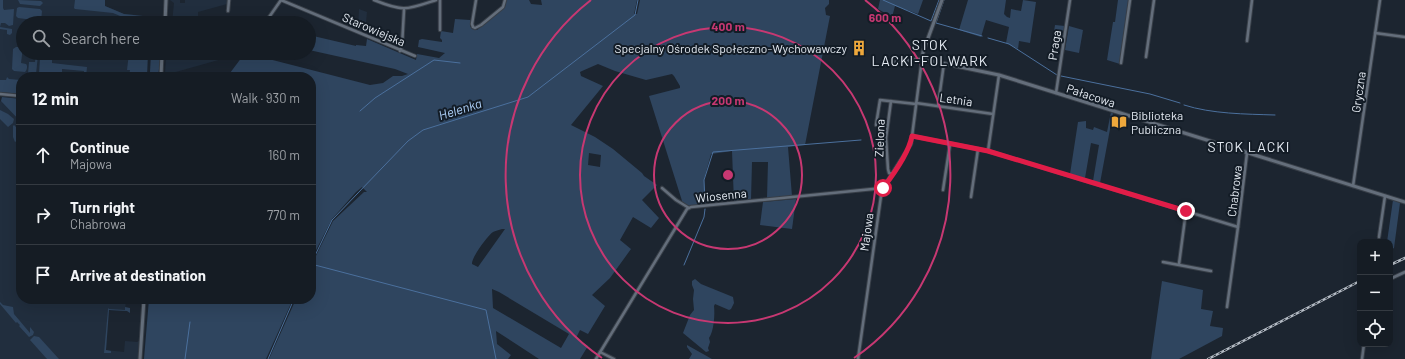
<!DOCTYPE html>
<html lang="en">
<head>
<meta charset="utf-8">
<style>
	:root { --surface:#151c24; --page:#222931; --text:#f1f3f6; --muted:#9da1a6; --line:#343a41 }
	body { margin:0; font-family:Barlow,sans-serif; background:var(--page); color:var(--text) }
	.controls { position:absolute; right:12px; bottom:12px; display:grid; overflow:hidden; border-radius:8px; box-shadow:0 4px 16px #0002 }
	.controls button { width:36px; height:36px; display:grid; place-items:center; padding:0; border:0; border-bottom:1px solid var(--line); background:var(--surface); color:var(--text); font:20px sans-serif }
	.stop { position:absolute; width:12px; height:12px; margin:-9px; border:3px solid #e11d48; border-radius:50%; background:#fff }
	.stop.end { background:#e11d48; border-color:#fff; box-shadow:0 1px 4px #0008 }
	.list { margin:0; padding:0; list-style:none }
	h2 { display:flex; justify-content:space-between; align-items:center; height:52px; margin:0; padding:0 16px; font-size:17px }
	h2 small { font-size:13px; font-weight:400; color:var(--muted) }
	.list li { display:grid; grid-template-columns:26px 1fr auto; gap:12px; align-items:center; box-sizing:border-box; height:60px; padding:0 16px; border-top:1px solid var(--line) }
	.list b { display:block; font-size:15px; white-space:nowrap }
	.list p { margin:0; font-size:13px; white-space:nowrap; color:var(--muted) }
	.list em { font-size:13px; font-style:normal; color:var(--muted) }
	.icon { flex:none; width:22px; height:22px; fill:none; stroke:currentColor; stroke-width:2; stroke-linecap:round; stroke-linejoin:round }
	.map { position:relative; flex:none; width:1405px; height:359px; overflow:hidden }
	.search { position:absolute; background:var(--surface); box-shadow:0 4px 16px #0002; left:16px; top:16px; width:300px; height:44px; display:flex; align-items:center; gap:10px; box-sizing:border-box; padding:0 14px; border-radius:22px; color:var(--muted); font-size:15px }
	.panel { position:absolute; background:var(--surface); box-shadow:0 4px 16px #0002; left:16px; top:72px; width:300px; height:232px; border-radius:16px }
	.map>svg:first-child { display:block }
</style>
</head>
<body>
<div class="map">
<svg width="1405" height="359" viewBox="0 0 1405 359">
	<rect width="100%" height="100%" fill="#1c2530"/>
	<g fill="#212e3e">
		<polygon points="3,0 91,0 124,14 136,15 135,23 23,23 23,53 134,53 129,77 21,77 21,89 0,87 0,20"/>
		<polygon points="170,0 180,0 180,3 185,3 185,0 228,0 227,4 198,12 198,21 206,19 207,23 172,23 174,3"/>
		<polygon points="359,9 367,12 365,32 358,29"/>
		<polygon points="179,53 223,53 222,59 165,75 166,57"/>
		<polygon points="1,101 21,104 21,299 126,299 125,311 108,310 106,350 124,352 125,341 137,342 139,341 138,359 0,359 0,102"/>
	</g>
	<g fill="#2f455f" fill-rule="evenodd">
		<polygon points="0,0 3,0 3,8 4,10 14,9 13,25 9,26 5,23 1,23 0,27 12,29 12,33 10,35 7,34 7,30 0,29"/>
		<polygon points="18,0 41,1 43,3 40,6 20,4"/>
		<polygon points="75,0 105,0 105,6 124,14 143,16 141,23 131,23 132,17 125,18 113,13 75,9 74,8"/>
		<path d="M506,0H529L531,4L542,5L541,0H637L634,14H637L640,0H829V4L825,8L826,15L830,16L805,145L788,147L792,196L767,198L768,162H752L751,200L734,202L732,151L711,154L704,179L705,204L689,206L683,204L649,96L680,88V86L674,76L672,74L646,80L615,71L598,64L582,71L580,72L581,76L603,86L571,125L595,137L613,149L642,173L644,176L657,185L642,200L659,218L651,228L633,217L620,240L631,249L610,278L592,295L605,306L588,334L580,330L576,338L588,346L580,359H539L496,331L497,344L511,355L508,359H269L296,299H311V266L333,221L364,192H367L362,187L356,192L332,219L311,260V77H227L245,53L370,85L383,83L393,76H402L408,74L395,69L309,50V35L356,46V45L366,46L367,39L416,60L417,54L439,58L445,53L418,47L419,40L422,39L442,42V40L440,38L441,31L453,33L455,19L470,20L471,21L470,26L472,29L477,30L505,7ZM589,153L601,155L600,167L588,165ZM502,229H505L478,267L472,264C471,258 488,235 493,232C495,231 499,230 502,229ZM492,289L499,292L569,334L561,348L493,308Z"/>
		<polygon points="880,0 923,0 918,14 895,6 892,17 878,9"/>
		<polygon points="968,0 1006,0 1004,14 1007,17 1010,18 1011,9 1021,11 1023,0 1036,2 1030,43 1019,41 1018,49 1006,43 1009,27 986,20 981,37 959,30"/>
		<polygon points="1118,0 1129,0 1120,64 1107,60 1113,22 1115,22"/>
		<polygon points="19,7 40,9 42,11 41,21 18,18 16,16 17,8"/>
		<polygon points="1055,25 1065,26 1063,39 1053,38"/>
		<polygon points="1069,26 1083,30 1079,53 1065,50"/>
		<path d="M16,47H23L21,63L26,64C28,66 27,70 25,72L14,71L12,69L13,49Z"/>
		<polygon points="36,53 38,55 36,74 28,74 29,62 35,62"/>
		<polygon points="129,53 148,53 147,77 131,75 131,77 129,77 130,70 127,70"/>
		<polygon points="151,53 161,53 158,77 151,77 151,73 150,72"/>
		<polygon points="43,55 52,56 52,63 87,67 86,77 84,77 84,71 62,69 62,75 71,77 39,74 40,58"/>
		<polygon points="7,77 9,79 21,80 21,94 0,92 0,80 6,80"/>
		<polygon points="2,97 21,99 21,122 1,101"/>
		<polygon points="0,110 8,114 14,119 13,123 8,127 0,119"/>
		<polygon points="1111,112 1113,113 1100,183 1093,181 1099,145 1091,143 1085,178 1070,174 1078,122 1086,121 1086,128 1093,130 1094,127 1107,132"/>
		<polygon points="14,125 17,128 21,125 21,138 15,142 13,137 13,126"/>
		<polygon points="796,199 792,229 760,225 763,202"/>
		<polygon points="1393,200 1400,203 1394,248 1390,250 1390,242 1387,242"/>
		<path d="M695,279L701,284L733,297L734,303L731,309L729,310L715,304L714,306C715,314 714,331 709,338L710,342L708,348L709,351L706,352L683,333L690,315L694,310L693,299L694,290L692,285V281Z"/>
		<polygon points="1162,281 1203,290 1201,309 1213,311 1210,326 1223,328 1222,336 1179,359 1151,359"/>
		<polygon points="149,299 293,299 266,359 144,359"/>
		<polygon points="0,302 3,305 13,307 14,314 30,333 30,327 34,332 33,335 29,337 19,326 20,325 17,322 16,323 0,304"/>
		<polygon points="125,307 130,308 130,313 127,311 109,310 106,350 111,351 111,353 104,353 108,309 109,308 109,309 125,310"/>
		<polygon points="34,336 39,337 59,359 47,359 30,340"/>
		<polygon points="687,345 712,359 689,359 692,354 687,347"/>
	</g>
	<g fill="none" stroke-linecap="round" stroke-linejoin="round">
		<g stroke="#4b709d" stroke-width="1">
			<polyline points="883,0 931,21 939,0"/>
			<polyline points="944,0 936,23 982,36"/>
			<polyline points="988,38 1009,44 1057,75"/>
			<polyline points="1061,76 1150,94 1180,103"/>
			<path d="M1184,105C1212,114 1245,114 1275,115"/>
			<polyline points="360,111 375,98 434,60 460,63"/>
			<polyline points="705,203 704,180 713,152 861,140"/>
			<polyline points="311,264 332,220 408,141 423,130 528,97 635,15 638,0"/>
			<polyline points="311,264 486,310 496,359"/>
			<polyline points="684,265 704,217 705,209"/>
			<polyline points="185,359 190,322"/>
			<polyline points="268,359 294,299"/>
		</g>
		<g stroke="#383f48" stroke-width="4.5">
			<g id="street">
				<polyline points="281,0 415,56"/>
				<path d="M374,0C404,12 406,10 436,0"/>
				<polyline points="476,0 472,24 473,27 475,28 481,25 503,7 505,0"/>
				<polyline points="228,11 229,0"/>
				<polyline points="265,23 281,0"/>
				<polyline points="440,30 440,0"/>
				<polyline points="1375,33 1405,37"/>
				<polyline points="1247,41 1252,0"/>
				<polyline points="400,51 402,46 404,10"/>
				<polyline points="1146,57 1154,0"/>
				<polyline points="1121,63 1130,0"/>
				<polyline points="1056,93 1070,0"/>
				<polyline points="0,94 21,96"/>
				<polyline points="891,101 886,138 888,169 889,173 892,174"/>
				<polyline points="916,103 993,114"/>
				<polyline points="938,106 944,63"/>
				<polyline points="876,125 880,100 916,104"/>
				<polyline points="912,136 988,151 1238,227 1247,153"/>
				<polyline points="988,151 999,75"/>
				<polyline points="1353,186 1380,0"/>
				<polyline points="662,188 676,200 689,208"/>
				<polyline points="943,190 950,144"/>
				<polyline points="971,197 978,149"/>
				<polyline points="1379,237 1385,196"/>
				<polyline points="1163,262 1211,271"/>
				<polyline points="1179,264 1186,211"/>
				<polyline points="1390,279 1405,272"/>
				<polyline points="1227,307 1238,227"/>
				<polyline points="600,352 614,359"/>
				<polyline points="596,359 687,209 691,207 883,188"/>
				<polyline points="858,359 881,196 883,188 911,144 922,59 883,63"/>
				<polyline points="1362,359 1364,344"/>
			</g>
		</g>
		<g stroke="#383f48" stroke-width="5">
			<g id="secondary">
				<polyline points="942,0 923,52 922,59 999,75 1405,202"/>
				<polyline points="165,23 166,0"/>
				<polyline points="161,77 162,53"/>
				<polyline points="140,359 144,299"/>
			</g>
		</g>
		<use href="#street" stroke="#646e7b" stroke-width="2.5"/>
		<use href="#secondary" stroke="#646e7b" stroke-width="3"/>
		<g stroke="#b5bcc5" stroke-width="2.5">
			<g id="rail">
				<polyline points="1390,265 1405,258"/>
				<polyline points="1208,359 1360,281"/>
			</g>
		</g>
		<use href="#rail" stroke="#131c26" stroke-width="1" stroke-dasharray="3" stroke-linecap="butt"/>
	</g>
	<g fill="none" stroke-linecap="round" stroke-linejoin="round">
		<path stroke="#e11d48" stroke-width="5" d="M883,188C893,175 909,152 912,136L988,151L1186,211"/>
	</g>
	<g fill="none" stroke="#c73872" stroke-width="2">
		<circle cx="728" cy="175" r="74"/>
		<circle cx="728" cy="175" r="148"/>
		<path d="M602 358A222 222 0 0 1 591 0M865 0A222 222 0 0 1 854 358"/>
	</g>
	<defs>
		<g id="building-bare" transform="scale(1.2)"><path d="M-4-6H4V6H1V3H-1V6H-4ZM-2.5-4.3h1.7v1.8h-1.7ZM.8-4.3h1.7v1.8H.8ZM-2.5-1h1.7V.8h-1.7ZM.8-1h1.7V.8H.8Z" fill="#eea83c" stroke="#131c26" stroke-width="2.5" paint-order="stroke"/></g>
		<g id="library-bare" transform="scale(1.2)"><path d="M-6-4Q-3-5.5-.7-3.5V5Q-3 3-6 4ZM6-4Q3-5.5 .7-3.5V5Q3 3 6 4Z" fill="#eea83c" stroke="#131c26" stroke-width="2.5" paint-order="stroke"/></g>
	</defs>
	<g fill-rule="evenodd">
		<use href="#building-bare" x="859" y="48"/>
		<use href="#library-bare" x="1119" y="122"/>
	</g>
	<g text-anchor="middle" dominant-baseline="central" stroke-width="4" stroke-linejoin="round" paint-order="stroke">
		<g font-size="12" fill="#e5ebf3" stroke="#131c26">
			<text transform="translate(374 29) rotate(23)">Starowiejska</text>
			<text transform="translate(1054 45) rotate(-81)">Praga</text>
			<text transform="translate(1358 92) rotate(-82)">Gryczna</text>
			<text transform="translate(1091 95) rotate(18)">Pałacowa</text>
			<text transform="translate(956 99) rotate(8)">Letnia</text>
			<text transform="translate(879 138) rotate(-88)">Zielona</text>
			<text transform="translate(1234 191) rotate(-83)">Chabrowa</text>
			<text transform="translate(721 195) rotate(-6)">Wiosenna</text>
			<text transform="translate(866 232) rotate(-82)">Majowa</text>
		</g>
		<g font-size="12" fill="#e5ebf3" stroke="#131c26" text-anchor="end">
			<text x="847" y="48">Specjalny Ośrodek Społeczno-Wychowawczy</text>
			<text x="1131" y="115" text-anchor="start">Biblioteka<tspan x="1131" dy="14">Publiczna</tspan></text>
		</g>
		<g font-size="13" font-style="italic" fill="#aed0f8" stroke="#131c26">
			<text transform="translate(460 109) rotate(-17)">Helenka</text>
		</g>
		<g font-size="14" letter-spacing="1" fill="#e5ebf3" stroke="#131c26">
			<text x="930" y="44">STOK<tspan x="930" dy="16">LACKI-FOLWARK</tspan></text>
			<text x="1249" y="146">STOK LACKI</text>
		</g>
	</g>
	<circle cx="728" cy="175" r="6" fill="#c73872" stroke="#131c26" stroke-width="2"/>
	<g font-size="12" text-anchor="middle" font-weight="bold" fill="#c73872" stroke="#131c26" stroke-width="4" stroke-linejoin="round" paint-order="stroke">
		<text x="885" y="22">600 m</text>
		<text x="728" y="31">400 m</text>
		<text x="728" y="105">200 m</text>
	</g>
</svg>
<div class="controls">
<button>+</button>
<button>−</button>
<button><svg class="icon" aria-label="locate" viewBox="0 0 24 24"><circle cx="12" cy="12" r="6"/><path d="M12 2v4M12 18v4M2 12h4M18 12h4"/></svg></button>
</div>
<div class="stop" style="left:883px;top:188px"></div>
<div class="stop end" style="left:1186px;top:211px"></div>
<div class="search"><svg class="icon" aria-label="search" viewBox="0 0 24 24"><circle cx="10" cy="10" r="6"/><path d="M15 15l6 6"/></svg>Search here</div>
<section class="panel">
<h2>12 min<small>Walk · 930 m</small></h2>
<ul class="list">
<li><svg class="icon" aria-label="ahead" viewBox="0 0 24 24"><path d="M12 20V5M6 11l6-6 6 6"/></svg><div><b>Continue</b><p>Majowa</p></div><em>160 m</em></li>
<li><svg class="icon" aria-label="right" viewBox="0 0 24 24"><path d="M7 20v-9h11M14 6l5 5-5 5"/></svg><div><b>Turn right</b><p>Chabrowa</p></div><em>770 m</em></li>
<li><svg class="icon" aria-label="arrive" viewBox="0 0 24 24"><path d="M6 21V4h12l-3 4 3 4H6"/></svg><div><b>Arrive at destination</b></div></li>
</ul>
</section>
</div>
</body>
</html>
